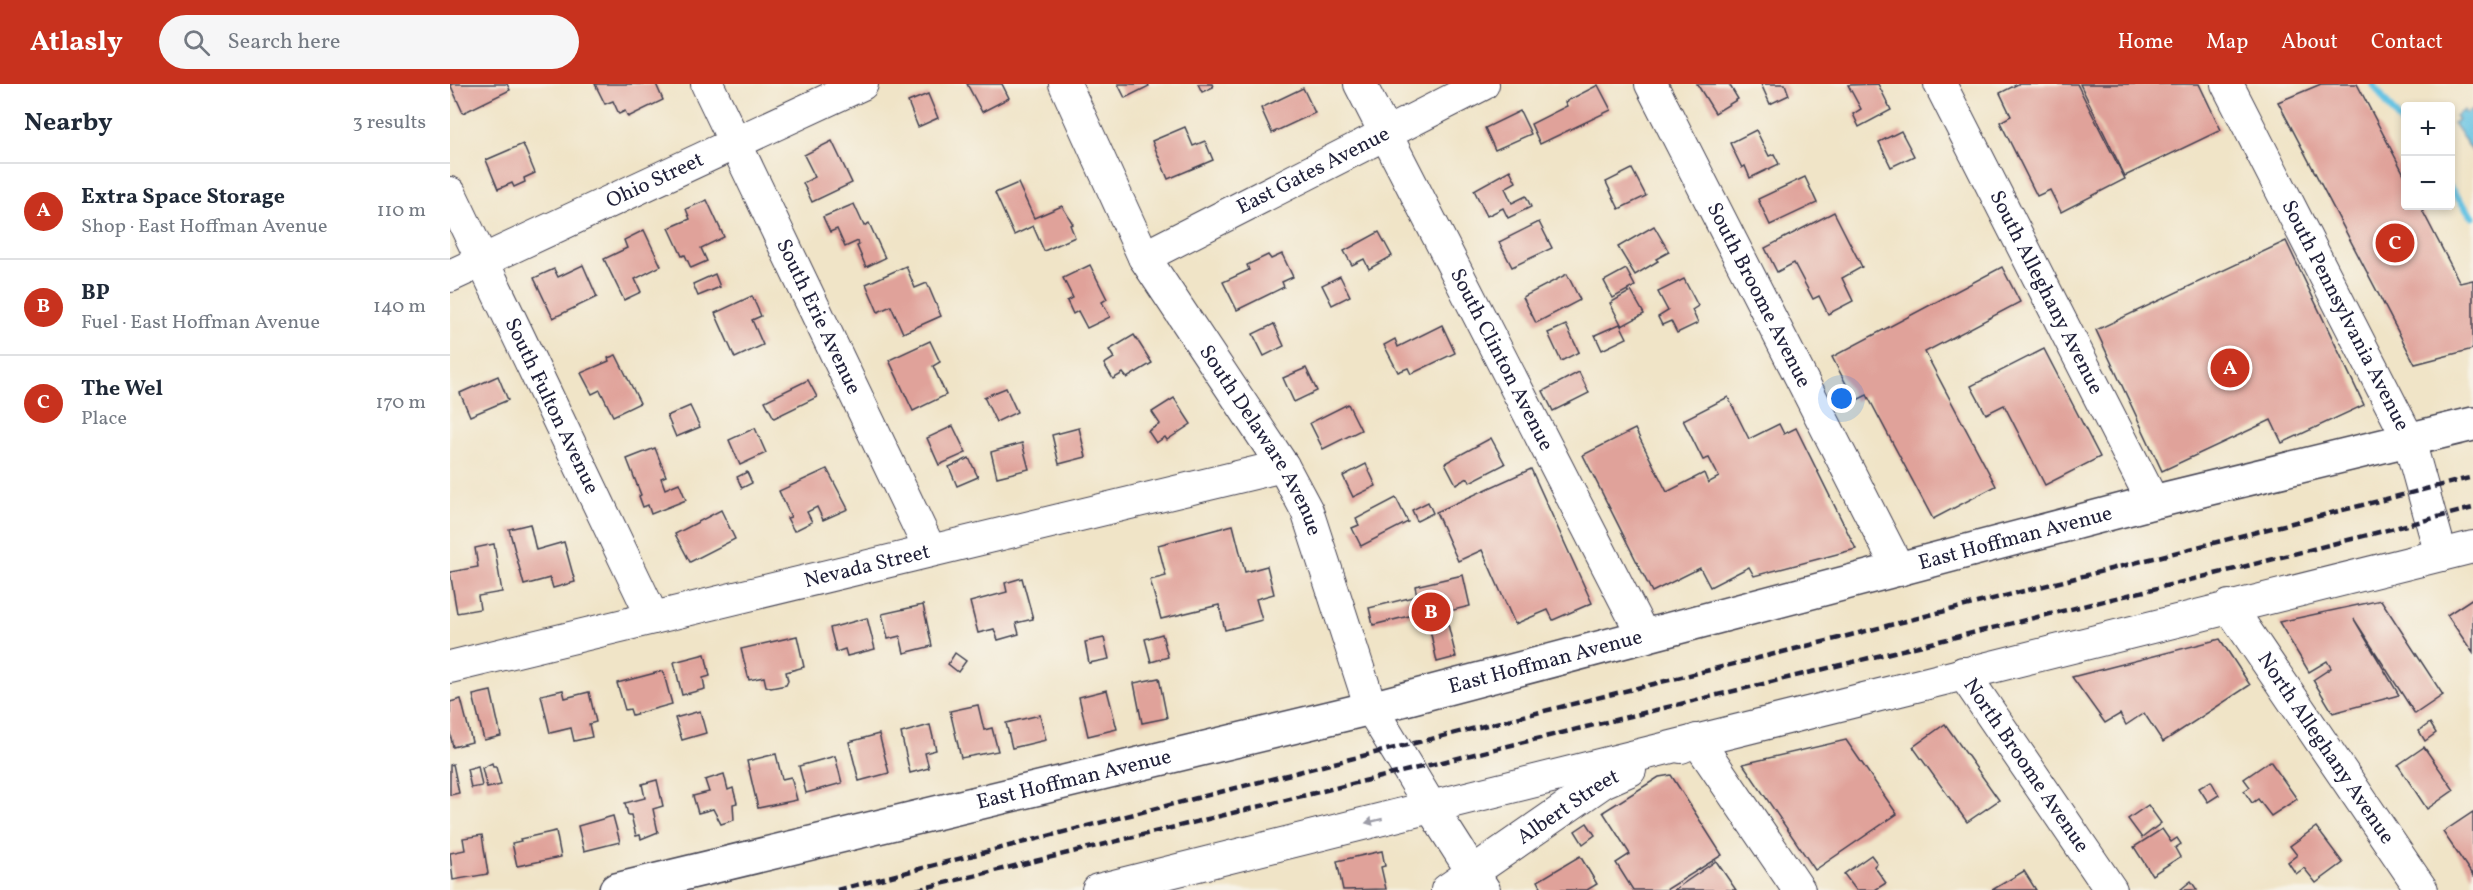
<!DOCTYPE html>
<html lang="en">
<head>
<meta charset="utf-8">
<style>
	:root { --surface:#fff; --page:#f6f6f7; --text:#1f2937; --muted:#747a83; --line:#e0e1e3; --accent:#c8321e }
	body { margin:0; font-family:Vollkorn,serif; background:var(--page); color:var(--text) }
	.controls { position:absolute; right:18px; top:18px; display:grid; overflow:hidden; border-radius:6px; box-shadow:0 3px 9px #0003 }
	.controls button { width:54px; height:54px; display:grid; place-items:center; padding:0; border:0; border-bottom:2px solid var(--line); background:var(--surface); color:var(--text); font:30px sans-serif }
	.you { position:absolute; left:1392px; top:315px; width:21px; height:21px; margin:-15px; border:4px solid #fff; border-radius:50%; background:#1a73e8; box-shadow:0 0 0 9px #1a73e833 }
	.badge { display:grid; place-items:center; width:39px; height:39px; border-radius:50%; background:var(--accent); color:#fff; font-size:20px; font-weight:700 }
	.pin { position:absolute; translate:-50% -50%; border:3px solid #fff; box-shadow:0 2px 6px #0006 }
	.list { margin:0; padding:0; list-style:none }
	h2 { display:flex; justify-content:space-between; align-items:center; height:78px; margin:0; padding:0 24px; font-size:26px }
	h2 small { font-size:20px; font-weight:400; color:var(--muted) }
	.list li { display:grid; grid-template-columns:39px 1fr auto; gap:18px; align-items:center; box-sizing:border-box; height:96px; padding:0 24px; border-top:2px solid var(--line) }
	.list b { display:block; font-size:22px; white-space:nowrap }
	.list p { margin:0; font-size:20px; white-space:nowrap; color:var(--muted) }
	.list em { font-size:20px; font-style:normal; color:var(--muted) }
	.icon { flex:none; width:33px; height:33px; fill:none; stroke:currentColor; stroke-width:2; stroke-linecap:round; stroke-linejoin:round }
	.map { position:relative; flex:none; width:2023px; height:806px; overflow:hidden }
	header { display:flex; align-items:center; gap:36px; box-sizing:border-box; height:84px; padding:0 30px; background:var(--accent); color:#fff }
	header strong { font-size:28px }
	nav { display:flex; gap:33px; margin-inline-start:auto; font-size:21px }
	.search { width:420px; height:54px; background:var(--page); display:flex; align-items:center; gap:15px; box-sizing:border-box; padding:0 21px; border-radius:33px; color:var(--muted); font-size:22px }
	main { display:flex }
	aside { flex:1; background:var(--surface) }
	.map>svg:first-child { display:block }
</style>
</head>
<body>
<header>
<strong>Atlasly</strong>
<div class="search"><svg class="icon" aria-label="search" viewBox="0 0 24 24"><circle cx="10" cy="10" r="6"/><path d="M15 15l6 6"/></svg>Search here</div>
<nav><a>Home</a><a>Map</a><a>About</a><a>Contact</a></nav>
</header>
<main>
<aside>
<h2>Nearby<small>3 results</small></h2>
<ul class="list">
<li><span class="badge">A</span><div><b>Extra Space Storage</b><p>Shop · East Hoffman Avenue</p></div><em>110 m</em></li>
<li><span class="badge">B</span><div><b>BP</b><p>Fuel · East Hoffman Avenue</p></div><em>140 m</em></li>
<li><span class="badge">C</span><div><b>The Wel</b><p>Place</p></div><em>170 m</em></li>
</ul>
</aside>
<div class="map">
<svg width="2023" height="806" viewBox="0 0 2023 806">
	<rect width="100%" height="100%" fill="#f7f3e8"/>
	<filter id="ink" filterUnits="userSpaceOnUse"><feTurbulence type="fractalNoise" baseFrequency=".0167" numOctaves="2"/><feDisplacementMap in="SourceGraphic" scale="12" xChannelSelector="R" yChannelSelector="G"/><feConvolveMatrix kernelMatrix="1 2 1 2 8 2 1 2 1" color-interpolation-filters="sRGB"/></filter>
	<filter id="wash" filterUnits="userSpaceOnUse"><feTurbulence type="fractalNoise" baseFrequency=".008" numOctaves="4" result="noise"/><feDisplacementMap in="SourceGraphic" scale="24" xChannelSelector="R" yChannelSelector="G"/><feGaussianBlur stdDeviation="1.35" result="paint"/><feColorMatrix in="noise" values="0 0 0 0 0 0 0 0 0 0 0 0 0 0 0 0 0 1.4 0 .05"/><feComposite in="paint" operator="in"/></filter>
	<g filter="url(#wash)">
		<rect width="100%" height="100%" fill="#f0e4c7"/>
		<polygon fill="#65c3e3" stroke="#44728f" stroke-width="1.5" points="2014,26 2016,30 2022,26 2023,28 2023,68 2003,39 2008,36 2005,32"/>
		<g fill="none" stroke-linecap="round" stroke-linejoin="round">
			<g stroke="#65c3e3" stroke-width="7">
				<polyline points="1923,0 1956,46"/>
				<polyline points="2000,104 2023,133"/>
			</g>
		</g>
		<g id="blocks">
			<g fill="#e0a29a">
				<polygon points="0,0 57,0 60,6 13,29"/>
				<polygon points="145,0 206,0 213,16 178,33 175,27 169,30 163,17 155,20"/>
				<polygon points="517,0 552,0 559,14 532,28"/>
				<polygon points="668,0 698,0 699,2 675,14"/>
				<polygon points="748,0 762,0 763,3 752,8"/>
				<polygon points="1247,0 1279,0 1288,15 1265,29"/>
				<polygon points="1311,0 1335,0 1339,11 1320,20"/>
				<polygon points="1428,0 1441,26 1409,43 1403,30 1411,25 1398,1"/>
				<polygon points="1568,0 1627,0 1675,95 1611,128 1600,106 1587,112 1550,38 1561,32 1550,9"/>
				<polygon points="1630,0 1749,0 1771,46 1675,92"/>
				<polygon points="1871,0 1907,0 1956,94 1956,122 1970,122 2010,199 2023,196 2023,265 1965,280 1828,18"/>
				<polygon points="1148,1 1161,26 1090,60 1081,40 1117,22 1115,18"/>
				<polygon points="853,4 865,29 822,49 811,24"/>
				<polygon points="478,10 488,34 468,43 458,18"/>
				<polygon points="1070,27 1081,50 1045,66 1035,44"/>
				<polygon points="735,43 743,62 755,57 763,76 718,95 702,57"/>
				<polygon points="1306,46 1319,72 1324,70 1329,80 1300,94 1295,82 1292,84 1280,59"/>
				<polygon points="1451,47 1464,72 1441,83 1429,58"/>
				<polygon points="382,57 402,99 362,118 353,99 365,93 354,71"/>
				<polygon points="73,60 85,89 74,94 75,98 64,103 62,99 48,105 36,76"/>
				<polygon points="1182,85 1196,112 1169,125 1156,98"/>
				<polygon points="1060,86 1066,98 1055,104 1062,119 1076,112 1081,123 1058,134 1053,124 1037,132 1024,106"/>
				<polygon points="1355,93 1367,119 1320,141 1308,115"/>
				<polygon points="568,99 584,134 612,122 623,140 620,141 625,153 594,167 583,142 564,151 545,109"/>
				<polygon points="257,116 274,153 251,164 257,177 241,184 235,171 232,172 219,144 240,135 236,125"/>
				<polygon points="404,120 414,142 419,139 435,174 416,183 407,162 409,161 408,157 395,163 387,145 380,148 373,133"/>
				<polygon points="1384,128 1412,183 1392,194 1403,217 1378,230 1369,212 1363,215 1344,179 1327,188 1315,164"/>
				<polygon points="1089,138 1102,164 1062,183 1049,158"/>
				<polygon points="1204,142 1219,168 1206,175 1208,177 1185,191 1168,163"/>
				<polygon points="194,146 211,182 185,195 191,208 174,216 154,175 177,164 174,156"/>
				<polygon points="929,148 942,172 919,185 914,175 902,181 894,167"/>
				<polygon points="1836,157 1914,321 1832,359 1821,336 1712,387 1646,246"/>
				<polygon points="832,170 843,193 832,198 834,203 787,226 773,198 799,186 797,181 818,171 821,175"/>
				<polygon points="133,181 147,213 103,234 84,194 104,185 108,193"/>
				<polygon points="640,181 657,215 652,218 660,233 637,244 628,227 623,230 617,217 623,214 613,194"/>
				<polygon points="456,182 465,204 477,199 491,232 453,249 441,222 428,228 416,200"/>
				<polygon points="1552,183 1570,218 1475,268 1546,402 1483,435 1417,311 1405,317 1382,273"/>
				<polygon points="1176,185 1185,202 1163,214 1154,197"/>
				<polygon points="265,190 270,203 248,212 243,200"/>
				<polygon points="1117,190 1130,216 1086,239 1073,213"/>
				<polygon points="890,192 900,212 882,221 872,201"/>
				<polygon points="1234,195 1248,222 1242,226 1248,239 1227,249 1221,237 1212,241 1208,233 1218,227 1208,208"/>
				<polygon points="1181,207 1194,230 1172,242 1160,219"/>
				<polygon points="302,212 311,232 302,236 313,261 285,274 265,229"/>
				<polygon points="824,240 834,262 814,272 803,250"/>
				<polygon points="1170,240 1177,254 1152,266 1145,251"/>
				<polygon points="992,241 1005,269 961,290 958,284 948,288 934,261 945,255 948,263"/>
				<polygon points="1116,241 1129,268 1111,277 1098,249"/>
				<polygon points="684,251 702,279 677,294 673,289 663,295 654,280 664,274 659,266"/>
				<polygon points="480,257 490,278 483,282 496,311 463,327 439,276"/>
				<polygon points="1594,265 1650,373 1595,401 1554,321 1536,330 1521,302"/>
				<polygon points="166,271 190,319 163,332 150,306 142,310 131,289 159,277 158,274"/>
				<polygon points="856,284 867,307 844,318 833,294"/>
				<polygon points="1129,288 1139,309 1103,327 1093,307"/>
				<polygon points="48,292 58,316 20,332 10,309"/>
				<polygon points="358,296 367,313 324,334 315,317"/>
				<polygon points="556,304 567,328 546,338 534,313"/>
				<polygon points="1278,313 1299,355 1329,340 1334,350 1346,344 1406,465 1304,492 1299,483 1260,503 1250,484 1202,508 1133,371 1185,345 1217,408 1254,389 1258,399 1269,393 1259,374 1253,376 1233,336"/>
				<polygon points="724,314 741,340 717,356 715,353 706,359 698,347 710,340 702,328"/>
				<polygon points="898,320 911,346 873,365 860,339"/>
				<polygon points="240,322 250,343 226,353 217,332"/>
				<polygon points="503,342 516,369 489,381 477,354"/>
				<polygon points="305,344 316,369 290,381 279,356"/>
				<polygon points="629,344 636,373 609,380 602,351"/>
				<polygon points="1041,354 1055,380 1020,398 1018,394 1006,400 995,379"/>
				<polygon points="572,359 579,385 547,393 541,368"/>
				<polygon points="205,364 216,392 211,394 215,405 229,399 236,416 201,430 198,421 193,423 189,412 191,411 177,375"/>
				<polygon points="519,374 528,393 507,402 499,383"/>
				<polygon points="916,380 926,402 903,413 893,392"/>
				<polygon points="377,385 398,425 373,436 367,423 357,428 362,438 344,447 337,434 341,433 329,407"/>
				<polygon points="1081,385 1142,519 1103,536 1098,526 1065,540 1032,466 1008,477 986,428"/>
				<polygon points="297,388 302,399 292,404 287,393"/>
				<polygon points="946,414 958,438 911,462 902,444 909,441 906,435"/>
				<polygon points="978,418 983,429 967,437 962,426"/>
				<polygon points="271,426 285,455 240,478 225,450"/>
				<polygon points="80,440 86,466 114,458 125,498 103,504 100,494 74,501 59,445"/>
				<polygon points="783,441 795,488 817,482 824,510 806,515 812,536 775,546 769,521 711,535 700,496 716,492 708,461"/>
				<polygon points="44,460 52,508 28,512 30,525 7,529 0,488 28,483 25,464"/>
				<polygon points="1013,491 1020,522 995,528 1006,573 987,578 977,532 972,533 971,529 923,541 919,524 967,512 965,502"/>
				<polygon points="572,494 583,535 566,539 569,550 548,556 544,545 528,549 520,518 557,508 555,499"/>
				<polygon points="2023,514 2023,569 1997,531"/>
				<polygon points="1931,516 1993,611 1965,630 1904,535 1949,611 1883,629 1863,596 1881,584 1877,577 1859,588 1829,538"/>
				<polygon points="473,521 482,562 454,569 450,552 438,555 432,530"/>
				<polygon points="417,534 425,565 397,572 395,565 386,568 380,544"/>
				<polygon points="712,550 718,573 701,578 695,555"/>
				<polygon points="347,552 354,583 336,588 338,597 336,601 321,604 316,602 314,593 299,596 291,565"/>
				<polygon points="654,554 659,575 639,579 635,558"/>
				<polygon points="1770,555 1800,601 1713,658 1694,629 1676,641 1670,630 1655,639 1622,593"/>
				<polygon points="505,569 516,577 508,588 498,580"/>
				<polygon points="255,570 260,592 253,594 255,605 232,611 224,578"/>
				<polygon points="213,587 222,620 182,631 180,625 175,626 167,599"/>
				<polygon points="709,594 717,634 692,639 684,599"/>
				<polygon points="113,606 115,614 139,608 146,638 139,640 142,653 124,657 121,644 100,649 91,611"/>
				<polygon points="657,606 667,645 638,652 629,613"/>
				<polygon points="41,607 51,652 34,656 23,611"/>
				<polygon points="11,615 22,658 3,663 0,649 0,618"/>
				<polygon points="528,621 534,646 542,644 548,667 511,674 500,627"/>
				<polygon points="250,627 256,649 232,656 225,634"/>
				<polygon points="590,631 596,656 562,664 556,639"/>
				<polygon points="1980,639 1986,649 1975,657 1969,647"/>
				<polygon points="1495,640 1549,716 1517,738 1463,663"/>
				<polygon points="480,641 486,666 475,669 479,684 460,689 451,649"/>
				<polygon points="429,650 439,689 409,697 399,658"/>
				<polygon points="1396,656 1447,730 1365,786 1293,680"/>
				<polygon points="1974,663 2004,706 1977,725 1948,681"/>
				<polygon points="326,670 332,695 341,693 347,716 308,724 297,677"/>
				<polygon points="385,672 392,699 356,709 349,682"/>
				<polygon points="1820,677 1847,715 1821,732 1808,715 1802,719 1794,707 1800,703 1794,695"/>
				<polygon points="42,679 43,683 46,683 51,701 37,704 32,684"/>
				<polygon points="3,680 9,709 0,711 0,681"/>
				<polygon points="28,682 32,702 21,704 17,685"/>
				<polygon points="274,690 278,706 283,704 287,719 283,720 284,736 271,740 263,725 248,729 243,712 259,708 255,696"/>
				<polygon points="1221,691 1272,771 1216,806 1183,806 1166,779 1180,770 1153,728 1209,693"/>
				<polygon points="207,696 213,722 203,725 208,748 191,755 190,751 186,752 181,731 178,731 175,719 195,714 192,700"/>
				<polygon points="1761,697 1769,711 1758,718 1749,704"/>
				<polygon points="1698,721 1711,739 1692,754 1678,735"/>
				<polygon points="2023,728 2023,792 1993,748"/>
				<polygon points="163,732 170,758 134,767 128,742"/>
				<polygon points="1137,739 1145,751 1133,760 1125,747"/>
				<polygon points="1866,743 1893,779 1866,799 1854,784 1846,790 1838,778 1847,771 1840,762"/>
				<polygon points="1712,745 1721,758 1727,754 1731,760 1725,764 1730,773 1702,791 1684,763"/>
				<polygon points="106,747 111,773 67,782 62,759 71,757 70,755"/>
				<polygon points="32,751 38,790 3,796 0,769 15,766 13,754"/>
				<polygon points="932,767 935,782 931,783 936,805 893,806 887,777"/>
				<polygon points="1421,771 1427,779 1424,782 1436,799 1425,806 1406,806 1394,790"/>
				<polygon points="1130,772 1147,800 1137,806 1093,806 1088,797"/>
				<polygon points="1266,777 1286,806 1224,806"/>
				<polygon points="1574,787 1586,806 1542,806"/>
				<polygon points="1741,797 1747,806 1730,806"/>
			</g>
		</g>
	</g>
	<g filter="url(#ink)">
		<use href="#blocks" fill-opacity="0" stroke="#413f50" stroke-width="1.5"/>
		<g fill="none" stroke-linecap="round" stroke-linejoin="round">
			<g stroke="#413f50" stroke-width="34">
				<g id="minor">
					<path id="s1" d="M257,0L480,466"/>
					<path id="s2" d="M615,0L694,173L833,382L857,427L921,624L981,723L1034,806"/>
					<path id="s3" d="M910,0L1194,553"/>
					<path id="s4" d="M1201,0L1449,486"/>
					<path id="s5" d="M1490,0L1703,418"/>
					<path id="s6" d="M1777,0L1959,356L1991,471"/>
					<path id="s7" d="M0,109L203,534"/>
					<path id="s8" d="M694,173L1033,0"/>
					<path id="s9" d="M0,192L412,0"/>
					<path id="s10" d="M1779,522L1972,806"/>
					<path id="s11" d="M0,583L833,382"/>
					<path id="s12" d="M1513,589L1661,806"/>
					<polyline points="1231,663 1247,656 1349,806"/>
					<polyline points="648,806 2023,463"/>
					<path id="s13" d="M997,806L1153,698L1180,686"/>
				</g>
			</g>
			<g stroke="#413f50" stroke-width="36">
				<g id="major">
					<path id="s14" d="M166,806L921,624L1703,418L2023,340"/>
				</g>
			</g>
			<use href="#minor" stroke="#fff" stroke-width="32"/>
			<use href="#major" stroke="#fff" stroke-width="33"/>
			<g stroke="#22223b" stroke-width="4.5" stroke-dasharray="9 4.5" stroke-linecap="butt">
				<polyline points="387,806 872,682 1389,554 2023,393"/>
				<polyline points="466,806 1781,486 2023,424"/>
			</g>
		</g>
		<defs><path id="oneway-solid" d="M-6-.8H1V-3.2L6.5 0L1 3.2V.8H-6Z" transform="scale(1.5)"/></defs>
		<use fill="#9c9ca7" href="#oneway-solid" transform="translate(924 737) rotate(166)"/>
	</g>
	<g text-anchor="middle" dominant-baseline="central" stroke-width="4.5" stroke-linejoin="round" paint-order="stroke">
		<g font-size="21" fill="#22223b" stroke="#f7f3e8">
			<text stroke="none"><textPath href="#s8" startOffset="190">East Gates Avenue</textPath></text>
			<text stroke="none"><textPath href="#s9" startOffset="226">Ohio Street</textPath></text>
			<text stroke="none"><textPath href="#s5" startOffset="234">South Alleghany Avenue</textPath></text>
			<text stroke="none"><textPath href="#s4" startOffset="237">South Broome Avenue</textPath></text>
			<text stroke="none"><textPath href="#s6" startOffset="260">South Pennsylvania Avenue</textPath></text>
			<text stroke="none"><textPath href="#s1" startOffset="258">South Erie Avenue</textPath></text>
			<text stroke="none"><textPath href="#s3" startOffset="310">South Clinton Avenue</textPath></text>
			<text stroke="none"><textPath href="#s7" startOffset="236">South Fulton Avenue</textPath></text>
			<text stroke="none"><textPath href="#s2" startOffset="408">South Delaware Avenue</textPath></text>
			<text stroke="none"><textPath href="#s14" startOffset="1443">East Hoffman Avenue</textPath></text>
			<text stroke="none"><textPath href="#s11" startOffset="429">Nevada Street</textPath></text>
			<text stroke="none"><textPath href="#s14" startOffset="957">East Hoffman Avenue</textPath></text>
			<text stroke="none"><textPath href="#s10" startOffset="172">North Alleghany Avenue</textPath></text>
			<text stroke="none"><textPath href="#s12" startOffset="112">North Broome Avenue</textPath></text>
			<text stroke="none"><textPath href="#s14" startOffset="471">East Hoffman Avenue</textPath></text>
			<text stroke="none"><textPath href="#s13" startOffset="147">Albert Street</textPath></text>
		</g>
	</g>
</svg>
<div class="controls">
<button>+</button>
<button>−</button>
</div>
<div class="you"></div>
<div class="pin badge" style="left:1780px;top:284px">A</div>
<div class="pin badge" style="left:981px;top:528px">B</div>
<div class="pin badge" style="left:1945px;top:159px">C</div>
</div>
</main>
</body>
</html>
